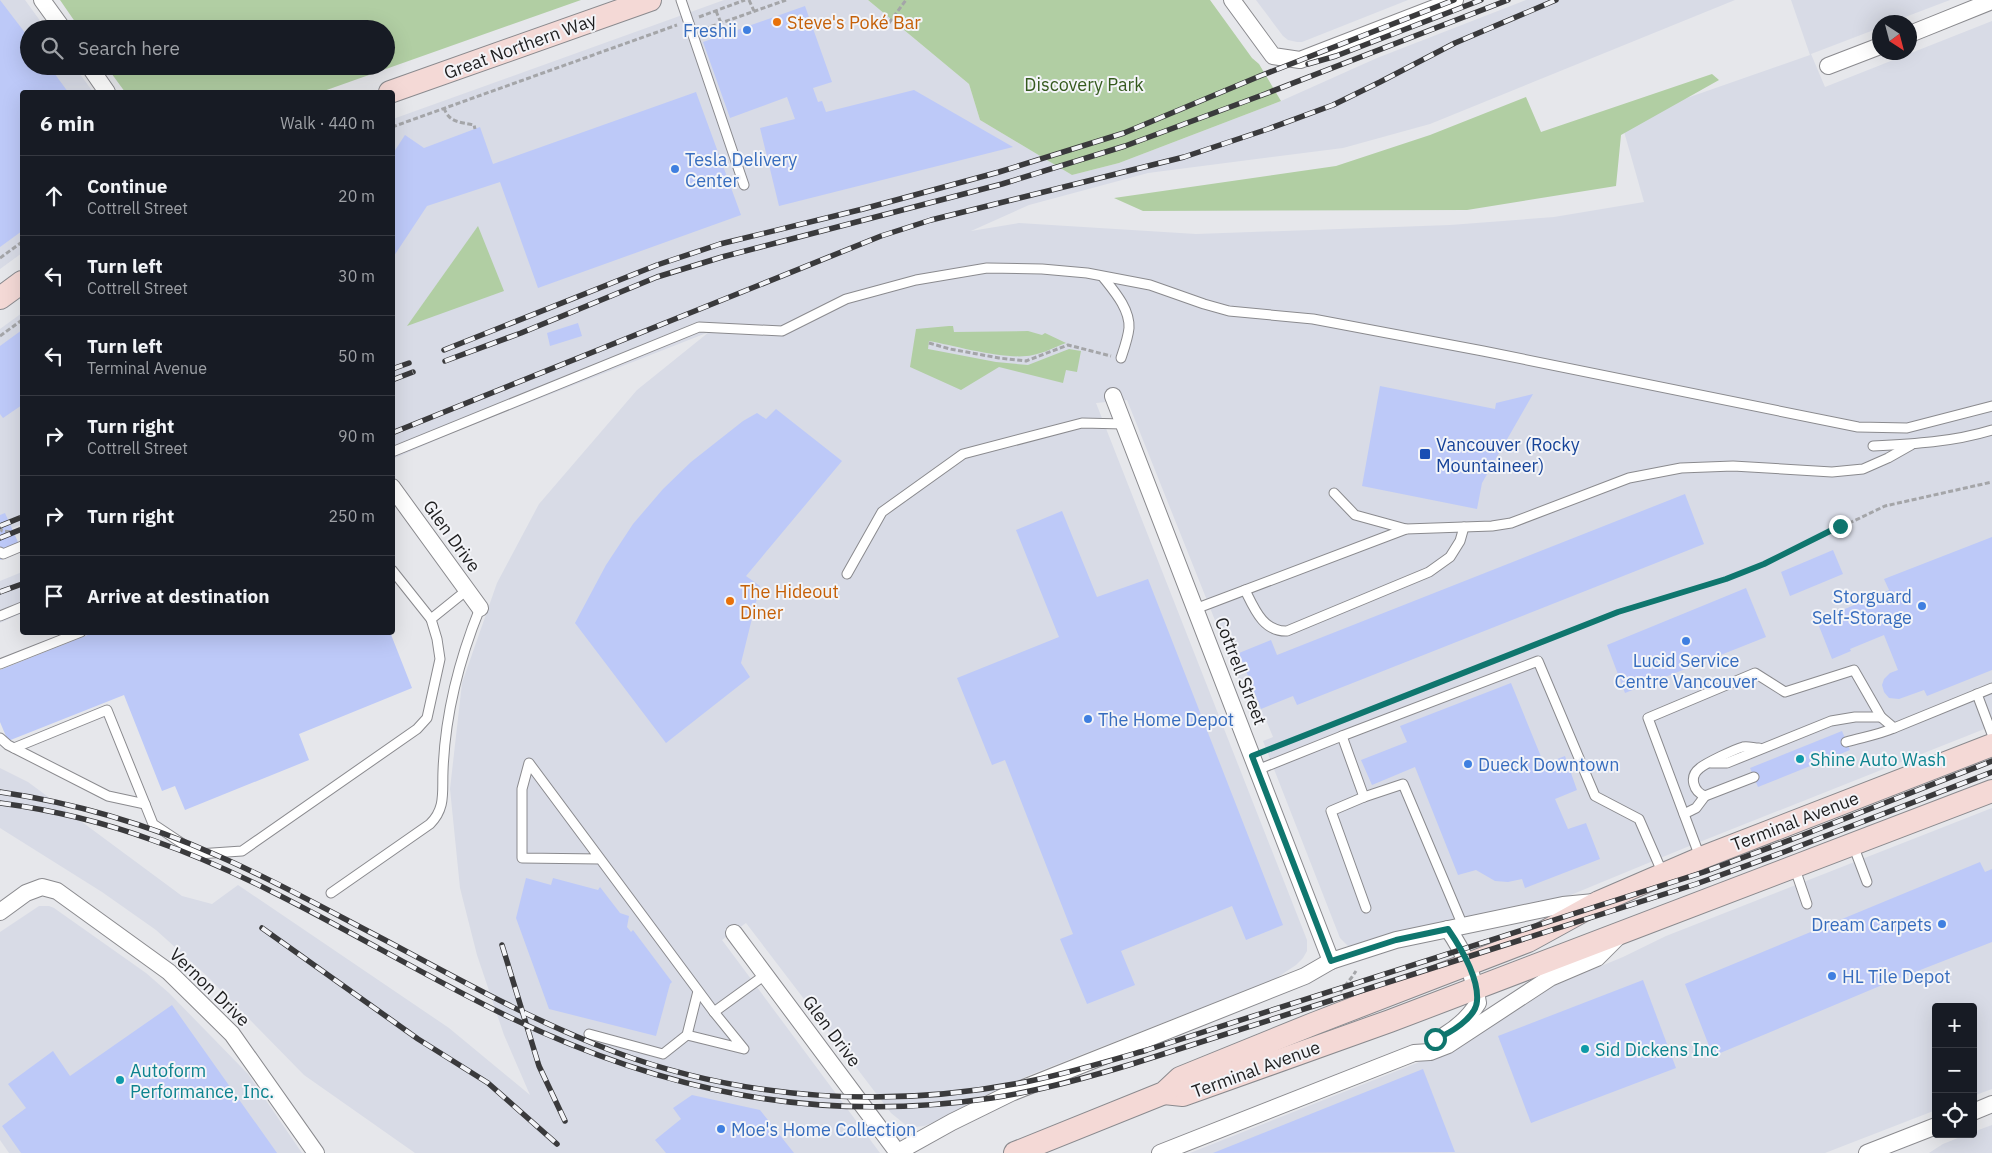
<!DOCTYPE html>
<html lang="en">
<head>
<meta charset="utf-8">
<style>
	:root { --surface:#171b24; --page:#20242c; --text:#f1f3f6; --muted:#9ea1a6; --line:#363941 }
	body { margin:0; font-family:"IBM Plex Sans",sans-serif; background:var(--page); color:var(--text) }
	.controls { position:absolute; right:15px; bottom:15px; display:grid; overflow:hidden; border-radius:5px; box-shadow:0 5px 20px #0002 }
	.controls button { width:45px; height:45px; display:grid; place-items:center; padding:0; border:0; border-bottom:1px solid var(--line); background:var(--surface); color:var(--text); font:25px sans-serif }
	.compass { position:absolute; left:1872px; top:15px; width:45px; height:45px; border-radius:50%; background:var(--surface); box-shadow:0 5px 20px #0002; rotate:144deg }
	.stop { position:absolute; width:15px; height:15px; margin:-11px; border:4px solid #0f766e; border-radius:50%; background:#fff }
	.stop.end { background:#0f766e; border-color:#fff; box-shadow:0 1px 5px #0008 }
	.list { margin:0; padding:0; list-style:none }
	h2 { display:flex; justify-content:space-between; align-items:center; height:65px; margin:0; padding:0 20px; font-size:21px }
	h2 small { font-size:16px; font-weight:400; color:var(--muted) }
	.list li { display:grid; grid-template-columns:32px 1fr auto; gap:15px; align-items:center; box-sizing:border-box; height:80px; padding:0 20px; border-top:1px solid var(--line) }
	.list b { display:block; font-size:19px; white-space:nowrap }
	.list p { margin:0; font-size:16px; white-space:nowrap; color:var(--muted) }
	.list em { font-size:16px; font-style:normal; color:var(--muted) }
	.icon { flex:none; width:28px; height:28px; fill:none; stroke:currentColor; stroke-width:2; stroke-linecap:round; stroke-linejoin:round }
	.map { position:relative; flex:none; width:1992px; height:1153px; overflow:hidden }
	.search { position:absolute; background:var(--surface); box-shadow:0 5px 20px #0002; left:20px; top:20px; width:375px; height:55px; display:flex; align-items:center; gap:12px; box-sizing:border-box; padding:0 18px; border-radius:28px; color:var(--muted); font-size:19px }
	.panel { position:absolute; background:var(--surface); box-shadow:0 5px 20px #0002; left:20px; top:90px; width:375px; height:545px; border-radius:5px }
	.map>svg:first-child { display:block }
</style>
</head>
<body>
<div class="map">
<svg width="1992" height="1153" viewBox="0 0 1992 1153">
	<rect width="100%" height="100%" fill="#e6e7eb"/>
	<g fill="#d8dbe6">
		<polygon points="0,0 25,0 46,29 29,29 29,66 74,66 93,92 22,92 22,253 0,269"/>
		<polygon points="724,0 868,0 969,84 980,120 1072,175 1119,163 1281,101 1377,58 1526,0 1735,0 1430,124 1343,148 1148,173 1029,205 971,231 1019,223 1196,234 1450,225 1554,217 1644,202 1621,121 1810,55 1791,0 1950,0 1892,22 1880,22 1879,28 1811,54 1825,87 1992,21 1992,726 1687,847 1561,899 1353,947 1349,947 1340,938 1263,741 1273,737 1266,720 1256,723 1127,400 1096,403 1307,940 1307,951 1303,958 1296,965 1275,979 1027,1076 932,1123 924,1126 915,1127 907,1126 891,1113 746,923 722,940 880,1153 415,1153 304,1075 207,976 156,930 102,892 0,828 0,768 28,782 182,896 212,904 238,885 449,1028 530,1095 504,1035 477,955 460,888 450,789 462,683 497,583 539,504 637,390 709,332 457,431 393,459 393,119"/>
		<polygon points="1256,0 1408,0 1302,42 1297,42 1288,40 1283,36"/>
		<polygon points="22,313 22,524 0,533 0,329"/>
		<polygon points="22,572 22,613 0,623 0,581"/>
		<polygon points="1992,808 1992,1089 1973,1096 1973,1007 1936,1007 1936,1110 1825,1153 1190,1153 1442,1053 1553,986 1623,957 1666,936"/>
		<polygon points="39,906 49,906 54,908 146,973 169,993 248,1074 302,1153 9,1153 0,1140 0,932"/>
		<polygon points="1992,1125 1992,1153 1929,1153 1943,1144 1968,1134 1973,1134 1973,1132"/>
	</g>
	<g fill="#b1cea3">
		<polygon points="60,0 581,0 321,92 125,92 106,66 386,66 386,29 80,29"/>
		<polygon points="868,0 1210,0 1252,58 1259,64 1281,101 1119,163 1072,175 980,120 969,84"/>
		<polygon points="1712,74 1719,80 1621,135 1616,186 1467,210 1143,211 1114,198 1336,166 1430,135 1526,97 1541,132"/>
		<polygon points="478,226 504,291 407,326"/>
		<path d="M949,326H953L954,332L1028,331L1042,335L1045,333L1066,343C1055,347 1044,353 1033,355C1008,361 956,346 929,341L928,349L996,362L1028,365L1069,349L1081,351L1077,372L1066,370L1063,383L999,367L961,390L910,367L916,329Z"/>
	</g>
	<g fill="#bdc9f8">
		<polygon points="0,0 29,38 29,66 49,66 68,92 22,92 22,231 0,247"/>
		<polygon points="805,6 832,82 813,88 818,102 822,101 826,112 914,90 1013,147 779,206 760,128 795,119 787,97 730,118 703,42"/>
		<polygon points="696,92 741,215 538,288 500,182 427,206 392,259 392,155 405,135 424,148 480,127 493,164"/>
		<polygon points="578,323 582,336 550,346 547,333"/>
		<polygon points="22,330 22,405 3,418 0,414 0,346"/>
		<polygon points="1380,386 1495,409 1496,403 1533,394 1482,483 1477,509 1362,486"/>
		<polygon points="776,409 842,461 746,576 760,586 741,663 750,677 666,743 575,623 606,565 633,524 663,489 691,462 743,421 757,413 766,419"/>
		<polygon points="1685,494 1704,544 1297,705 1293,696 1261,709 1239,653 1271,640 1277,655"/>
		<polygon points="1062,511 1097,597 1148,579 1283,925 1246,940 1232,906 1121,951 1135,985 1087,1004 1060,939 1073,934 1005,760 992,765 957,678 1059,637 1016,530"/>
		<polygon points="5,513 22,551 0,560 0,515"/>
		<polygon points="1992,537 1992,670 1927,696 1924,690 1899,699 1889,698 1884,692 1882,685 1884,679 1890,673 1898,670 1884,635 1850,649 1851,651 1832,659 1817,621 1889,590 1884,579"/>
		<polygon points="1833,550 1843,574 1790,596 1781,572"/>
		<polygon points="1746,588 1766,637 1625,693 1607,645"/>
		<polygon points="95,632 390,632 412,688 299,734 309,760 185,810 175,786 162,791 124,695 8,741 0,722 0,670"/>
		<polygon points="1511,683 1544,764 1565,756 1577,790 1555,799 1568,829 1586,823 1600,859 1525,888 1522,879 1508,882 1495,881 1476,870 1458,875 1415,767 1372,785 1361,760 1407,742 1400,726"/>
		<polygon points="1842,731 1850,750 1758,787 1750,768"/>
		<polygon points="1980,862 1985,872 1992,869 1992,942 1887,983 1713,1056 1685,984"/>
		<polygon points="526,878 551,885 553,878 598,890 600,887 620,913 629,916 627,927 631,932 633,930 672,982 670,984 656,1036 549,1009 516,918"/>
		<polygon points="1643,980 1676,1068 1531,1123 1498,1036"/>
		<polygon points="172,1005 277,1153 21,1153 2,1126 26,1108 8,1084 53,1051 70,1076"/>
		<polygon points="1423,1069 1455,1152 1213,1153"/>
		<polygon points="692,1095 760,1110 794,1153 666,1153 655,1140 681,1119 673,1108"/>
	</g>
	<g fill="none" stroke-linecap="round" stroke-linejoin="round">
		<g stroke="#8a8a8e" stroke-width="11">
			<g id="service">
				<polyline points="681,0 744,185"/>
				<path d="M1103,277C1114,291 1130,309 1129,328C1128,338 1124,349 1121,358"/>
				<path d="M1873,446C1913,444 1953,442 1992,430"/>
				<polyline points="392,452 699,327 782,331 846,299 916,280 987,268 1042,269 1087,273 1150,285 1204,304 1229,311 1313,319 1483,351 1858,427 1907,428 1992,406"/>
				<polyline points="1334,493 1355,515 1406,529"/>
				<polyline points="0,552 3,554 22,546"/>
				<polyline points="392,570 431,619"/>
				<polyline points="847,574 882,512 963,454 1082,423 1124,424"/>
				<path d="M1245,590C1254,608 1263,632 1287,631L1429,572L1450,557L1460,541L1464,527"/>
				<polyline points="1195,609 1406,529 1492,526 1511,523 1629,478 1681,468 1733,466 1832,472 1863,469 1888,458 1911,445"/>
				<polyline points="0,616 22,607"/>
				<polyline points="0,664 81,632"/>
				<polyline points="1977,694 1992,734"/>
				<polyline points="1342,736 1538,661 1595,796 1639,819 1663,874"/>
				<polyline points="0,738 8,745 108,796 145,804 153,824 198,854 242,851 417,729 427,718 440,659 437,639 431,619 467,590"/>
				<path d="M1846,742C1863,737 1878,735 1894,728"/>
				<polyline points="14,748 107,710 145,804"/>
				<polyline points="1711,763 1727,763 1831,721 1855,717 1881,717"/>
				<polyline points="1257,770 1342,736 1364,797 1403,784 1463,926"/>
				<path d="M1754,777L1705,796C1694,792 1688,777 1700,768C1706,763 1735,749 1743,747C1748,746 1754,748 1759,748"/>
				<polyline points="1364,797 1331,811 1366,908"/>
				<polyline points="1684,814 1696,808 1705,796"/>
				<polyline points="1853,845 1867,882"/>
				<polyline points="1700,857 1648,718 1755,673 1785,692 1854,670 1881,717 1894,728 1992,688"/>
				<polyline points="600,859 522,858 522,789 529,763 714,1012 765,975"/>
				<polyline points="1794,866 1807,904"/>
				<path d="M331,893L430,824C446,808 442,792 443,771C445,715 459,660 480,608"/>
				<polyline points="589,1034 663,1054 687,1035 698,991"/>
				<polyline points="687,1035 744,1049 714,1012"/>
			</g>
		</g>
		<g stroke="#8a8a8e" stroke-width="18">
			<g id="minor">
				<polyline points="42,0 63,29"/>
				<polyline points="1232,0 1273,56 1300,60 1455,0"/>
				<polyline points="1910,34 1992,1"/>
				<polyline points="89,66 107,92"/>
				<polyline points="1828,66 1880,46"/>
				<polyline points="1113,396 1331,961"/>
				<polyline points="392,487 480,608"/>
				<polyline points="0,912 26,893 42,887 57,891 169,972 232,1034 316,1153"/>
				<polyline points="734,933 898,1153"/>
				<path d="M1445,1035C1460,1026 1469,1017 1478,1003C1474,975 1464,952 1448,929"/>
				<polyline points="1973,1112 1992,1104"/>
				<polyline points="898,1152 952,1122 1011,1093 1305,976 1331,961 1396,940 1563,905 1594,902"/>
				<polyline points="1160,1153 1414,1053 1430,1052 1448,1045 1550,978 1597,958 1619,936"/>
				<polyline points="1867,1153 1936,1126"/>
			</g>
		</g>
		<g stroke="#8a8a8e" stroke-width="24">
			<g id="secondary">
				<polyline points="390,92 650,0"/>
				<polyline points="0,298 22,282"/>
				<polyline points="1164,1093 1183,1095 1390,1021 1992,791"/>
				<polyline points="1015,1153 1164,1093 1180,1078 1313,1024 1528,941 1599,902 1701,858 1992,745"/>
			</g>
		</g>
		<g stroke="#a4a5a8" stroke-width="3" stroke-dasharray="5 2.5" stroke-linecap="butt">
			<polyline points="749,0 754,11"/>
			<polyline points="716,11 721,23"/>
			<polyline points="699,17 745,0"/>
			<polyline points="889,23 906,0"/>
			<polyline points="704,29 786,0"/>
			<path d="M444,108C449,123 461,122 474,125L475,129"/>
			<polyline points="392,127 677,25"/>
			<polyline points="0,258 22,242"/>
			<polyline points="0,336 22,320"/>
			<polyline points="929,343 950,349 999,358 1026,361 1068,345 1111,356"/>
			<polyline points="0,527 2,531 22,533"/>
			<polyline points="1353,716 1618,611 1726,579 1764,564 1885,506 1992,482"/>
			<polyline points="1266,750 1309,733"/>
			<polyline points="1340,992 1352,977 1356,971"/>
		</g>
		<use href="#service" stroke="#fff" stroke-width="9"/>
		<use href="#minor" stroke="#fff" stroke-width="16"/>
		<use href="#secondary" stroke="#f4d9d6" stroke-width="22"/>
		<g stroke="#3a3a3c" stroke-width="5.5">
			<g id="rail">
				<polyline points="1308,64 1336,56 1481,0"/>
				<polyline points="444,350 657,265 720,244 863,209 999,172 1124,133 1260,76 1454,0"/>
				<polyline points="445,361 521,333 657,277 722,257 1002,184 1125,146 1265,94 1508,0"/>
				<polyline points="392,369 409,363"/>
				<polyline points="392,380 413,372"/>
				<polyline points="392,433 881,236 931,220 1184,157 1268,129 1333,105 1380,82 1455,43 1556,0"/>
				<polyline points="0,526 22,517"/>
				<polyline points="0,538 22,529"/>
				<polyline points="0,592 22,584"/>
				<path d="M0,792C75,803 147,824 216,855C274,880 329,911 385,940C460,980 535,1022 615,1052C747,1101 893,1109 1030,1081C1069,1073 1109,1061 1147,1050L1704,872L1798,837L1992,761"/>
				<path d="M0,803C52,810 103,822 152,840C276,883 389,959 507,1016C664,1092 818,1124 992,1098C1039,1091 1086,1078 1132,1064L1696,884L1784,852L1992,772"/>
				<polyline points="262,928 418,1039 488,1083 557,1144"/>
				<polyline points="502,945 539,1066 565,1121"/>
			</g>
		</g>
		<use href="#rail" stroke="#f3f4f8" stroke-width="4" stroke-dasharray="11" stroke-linecap="butt"/>
	</g>
	<g fill="none" stroke-linecap="round" stroke-linejoin="round">
		<path stroke="#0f766e" stroke-width="6" d="M1435,1039C1449,1034 1476,1018 1477,1001C1479,978 1461,948 1448,929L1396,940L1331,961L1252,756L1618,612L1726,579L1764,564L1840,526"/>
	</g>
	<g fill="#e8710a" stroke="#f3f4f8" stroke-width="2">
		<circle cx="777" cy="22" r="5"/>
		<circle cx="730" cy="601" r="5"/>
	</g>
	<g fill="#3f7fe0" stroke="#f3f4f8" stroke-width="2">
		<circle cx="747" cy="30" r="5"/>
		<circle cx="675" cy="169" r="5"/>
		<circle cx="1922" cy="606" r="5"/>
		<circle cx="1686" cy="641" r="5"/>
		<circle cx="1088" cy="719" r="5"/>
		<circle cx="1468" cy="764" r="5"/>
		<circle cx="1942" cy="924" r="5"/>
		<circle cx="1832" cy="976" r="5"/>
		<circle cx="721" cy="1129" r="5"/>
	</g>
	<rect fill="#1a4fb4" stroke="#f3f4f8" stroke-width="2" x="1419" y="448" width="12" height="12" rx="2.5"/>
	<g fill="#0f9aa8" stroke="#f3f4f8" stroke-width="2">
		<circle cx="1800" cy="759" r="5"/>
		<circle cx="1585" cy="1049" r="5"/>
		<circle cx="120" cy="1080" r="5"/>
	</g>
	<g text-anchor="middle" dominant-baseline="central" stroke-width="4" stroke-linejoin="round" paint-order="stroke">
		<g font-size="18" fill="#c56008" stroke="#f3f4f8" text-anchor="start">
			<text x="787" y="22">Steve's Poké Bar</text>
			<text x="740" y="591">The Hideout<tspan x="740" dy="21">Diner</tspan></text>
		</g>
		<g font-size="18" fill="#366cbe" stroke="#f3f4f8" text-anchor="start">
			<text x="737" y="30" text-anchor="end">Freshii</text>
			<text x="685" y="159">Tesla Delivery<tspan x="685" dy="21">Center</tspan></text>
			<text x="1912" y="596" text-anchor="end">Storguard<tspan x="1912" dy="21">Self-Storage</tspan></text>
			<text x="1686" y="660" text-anchor="middle">Lucid Service<tspan x="1686" dy="21">Centre Vancouver</tspan></text>
			<text x="1098" y="719">The Home Depot</text>
			<text x="1478" y="764">Dueck Downtown</text>
			<text x="1932" y="924" text-anchor="end">Dream Carpets</text>
			<text x="1842" y="976">HL Tile Depot</text>
			<text x="731" y="1129">Moe's Home Collection</text>
		</g>
		<g font-size="18" fill="#1e1e1f" stroke="#f3f4f8">
			<text transform="translate(520 46) rotate(-20)">Great Northern Way</text>
			<text transform="translate(452 536) rotate(54)">Glen Drive</text>
			<text transform="translate(1241 671) rotate(69)">Cottrell Street</text>
			<text transform="translate(1795 821) rotate(-21)">Terminal Avenue</text>
			<text transform="translate(210 987) rotate(44)">Vernon Drive</text>
			<text transform="translate(832 1031) rotate(53)">Glen Drive</text>
			<text transform="translate(1256 1069) rotate(-20)">Terminal Avenue</text>
		</g>
		<g font-size="18" fill="#34591d" stroke="#f3f4f8">
			<text x="1084" y="84">Discovery Park</text>
		</g>
		<g font-size="18" fill="#164399" stroke="#f3f4f8" text-anchor="start">
			<text x="1436" y="444">Vancouver (Rocky<tspan x="1436" dy="21">Mountaineer)</tspan></text>
		</g>
		<g font-size="18" fill="#0d838f" stroke="#f3f4f8" text-anchor="start">
			<text x="1810" y="759">Shine Auto Wash</text>
			<text x="1595" y="1049">Sid Dickens Inc</text>
			<text x="130" y="1070">Autoform<tspan x="130" dy="21">Performance, Inc.</tspan></text>
		</g>
	</g>
</svg>
<div class="controls">
<button>+</button>
<button>−</button>
<button><svg class="icon" aria-label="locate" viewBox="0 0 24 24"><circle cx="12" cy="12" r="6"/><path d="M12 2v4M12 18v4M2 12h4M18 12h4"/></svg></button>
</div>
<svg class="compass" viewBox="-18 -18 36 36"><path d="M0-13l5 13h-10z" fill="#e53935"/><path d="M0 13l5-13h-10z" fill="#9ea1a6"/></svg>
<div class="stop" style="left:1435px;top:1039px"></div>
<div class="stop end" style="left:1840px;top:526px"></div>
<div class="search"><svg class="icon" aria-label="search" viewBox="0 0 24 24"><circle cx="10" cy="10" r="6"/><path d="M15 15l6 6"/></svg>Search here</div>
<section class="panel">
<h2>6 min<small>Walk · 440 m</small></h2>
<ul class="list">
<li><svg class="icon" aria-label="ahead" viewBox="0 0 24 24"><path d="M12 20V5M6 11l6-6 6 6"/></svg><div><b>Continue</b><p>Cottrell Street</p></div><em>20 m</em></li>
<li><svg class="icon" aria-label="left" viewBox="0 0 24 24"><path d="M17 20v-9H6M10 6l-5 5 5 5"/></svg><div><b>Turn left</b><p>Cottrell Street</p></div><em>30 m</em></li>
<li><svg class="icon" aria-label="left" viewBox="0 0 24 24"><path d="M17 20v-9H6M10 6l-5 5 5 5"/></svg><div><b>Turn left</b><p>Terminal Avenue</p></div><em>50 m</em></li>
<li><svg class="icon" aria-label="right" viewBox="0 0 24 24"><path d="M7 20v-9h11M14 6l5 5-5 5"/></svg><div><b>Turn right</b><p>Cottrell Street</p></div><em>90 m</em></li>
<li><svg class="icon" aria-label="right" viewBox="0 0 24 24"><path d="M7 20v-9h11M14 6l5 5-5 5"/></svg><div><b>Turn right</b></div><em>250 m</em></li>
<li><svg class="icon" aria-label="arrive" viewBox="0 0 24 24"><path d="M6 21V4h12l-3 4 3 4H6"/></svg><div><b>Arrive at destination</b></div></li>
</ul>
</section>
</div>
</body>
</html>
